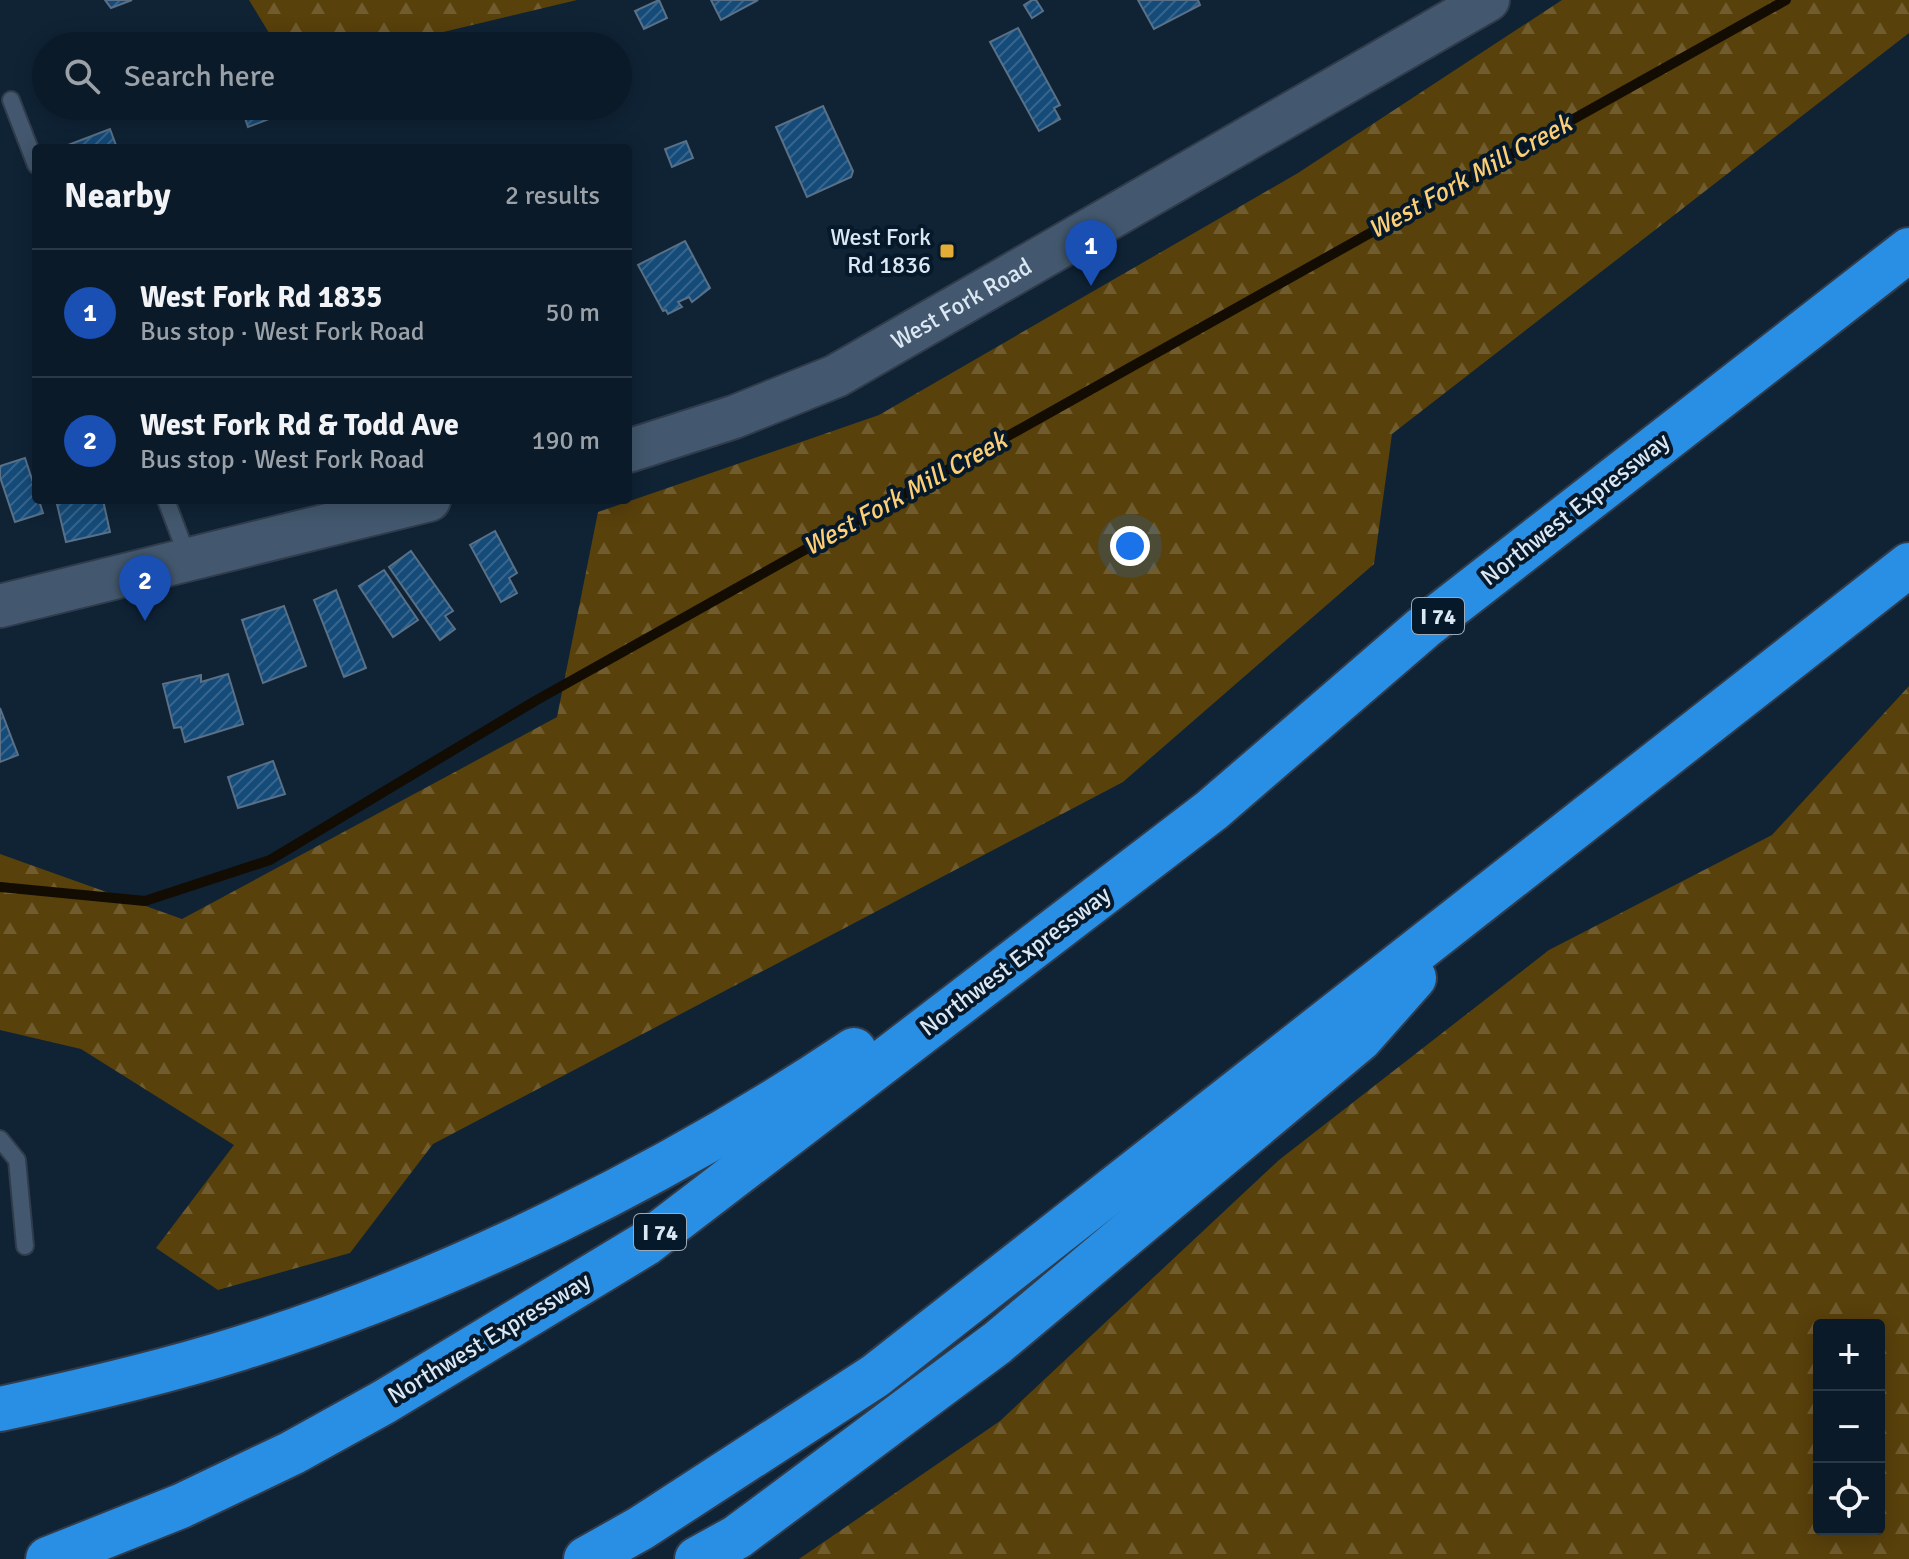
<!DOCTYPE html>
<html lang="en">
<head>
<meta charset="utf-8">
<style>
	:root { --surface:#0b1a28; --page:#142330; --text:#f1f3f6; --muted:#9aa1a8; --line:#2b3845; --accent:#e4ad35 }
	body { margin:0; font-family:Signika,sans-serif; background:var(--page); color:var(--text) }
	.controls { position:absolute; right:24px; bottom:24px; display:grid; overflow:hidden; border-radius:8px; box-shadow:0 4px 20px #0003 }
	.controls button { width:72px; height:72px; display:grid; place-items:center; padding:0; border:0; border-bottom:2px solid var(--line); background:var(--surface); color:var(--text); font:40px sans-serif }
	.you { position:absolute; left:1130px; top:546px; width:28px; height:28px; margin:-20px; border:6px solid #fff; border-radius:50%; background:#1a73e8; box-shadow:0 0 0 12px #1a73e833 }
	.badge { display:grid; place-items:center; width:52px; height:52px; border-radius:50%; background:var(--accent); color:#fff; font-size:26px; font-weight:700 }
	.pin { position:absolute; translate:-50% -66px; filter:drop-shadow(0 2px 4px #0008) }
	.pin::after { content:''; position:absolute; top:42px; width:28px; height:24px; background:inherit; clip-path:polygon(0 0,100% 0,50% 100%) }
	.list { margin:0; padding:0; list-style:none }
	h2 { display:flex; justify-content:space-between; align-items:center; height:104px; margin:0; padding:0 32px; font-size:34px }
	h2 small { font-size:26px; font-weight:400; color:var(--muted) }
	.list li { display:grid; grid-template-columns:52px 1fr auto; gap:24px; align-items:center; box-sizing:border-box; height:128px; padding:0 32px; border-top:2px solid var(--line) }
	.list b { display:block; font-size:30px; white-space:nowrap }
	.list p { margin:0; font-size:26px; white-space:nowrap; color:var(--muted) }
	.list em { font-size:26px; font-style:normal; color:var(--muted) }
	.icon { flex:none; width:44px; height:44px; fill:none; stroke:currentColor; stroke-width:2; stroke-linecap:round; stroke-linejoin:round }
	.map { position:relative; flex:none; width:1909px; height:1559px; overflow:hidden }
	.search { position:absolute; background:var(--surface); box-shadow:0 4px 20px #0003; left:32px; top:32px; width:600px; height:88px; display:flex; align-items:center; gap:20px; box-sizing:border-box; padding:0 28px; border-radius:44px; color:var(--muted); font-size:30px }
	.panel { position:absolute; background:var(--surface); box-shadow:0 4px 20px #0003; left:32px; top:144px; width:600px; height:360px; border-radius:8px }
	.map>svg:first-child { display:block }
</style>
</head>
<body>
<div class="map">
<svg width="1909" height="1559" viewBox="0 0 1909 1559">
	<defs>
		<pattern id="forest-firs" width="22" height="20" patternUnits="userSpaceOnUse" patternTransform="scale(2)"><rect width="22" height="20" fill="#59410b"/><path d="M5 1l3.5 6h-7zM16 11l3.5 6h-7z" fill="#705c2f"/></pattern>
		<pattern id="building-hatch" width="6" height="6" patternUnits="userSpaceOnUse" patternTransform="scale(2)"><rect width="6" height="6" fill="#154b79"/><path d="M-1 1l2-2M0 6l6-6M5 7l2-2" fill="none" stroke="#36658d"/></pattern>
	</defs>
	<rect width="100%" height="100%" fill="#0f2335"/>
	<g fill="url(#forest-firs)" fill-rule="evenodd">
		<polygon points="249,0 577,0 385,46 277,46"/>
		<polygon points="1562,0 1909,0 1909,33 1392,434 1374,564 1123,782 433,1144 350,1253 218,1290 156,1248 234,1145 81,1049 0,1030 0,854 182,919 557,717 598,512 879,415 1298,173"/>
		<path d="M1909,686V1559H799L1000,1421L1279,1160L1549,950L1772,835ZM1879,1325V1529H1819V1325Z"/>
	</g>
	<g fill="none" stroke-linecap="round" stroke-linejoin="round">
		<polyline stroke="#120c03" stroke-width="10" points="0,887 145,901 270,860 535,701 1786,0"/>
	</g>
	<g fill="url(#building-hatch)" stroke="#597086" stroke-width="2">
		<polygon points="105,0 132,0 111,8"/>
		<polygon points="659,0 667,18 644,29 635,11"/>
		<polygon points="711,0 758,0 721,20"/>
		<polygon points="1032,0 1036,0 1043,11 1032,18 1024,5"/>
		<polygon points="1138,0 1198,0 1200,5 1154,29"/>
		<polygon points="1018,28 1060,105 1054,108 1060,119 1039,131 990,42"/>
		<polygon points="241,106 273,106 277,116 248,127"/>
		<polygon points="823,106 853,171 851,177 807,197 776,127"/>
		<polygon points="110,129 117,148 64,148 63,147"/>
		<polygon points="686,141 693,158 672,167 665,149"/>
		<polygon points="685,241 710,288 692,302 689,297 678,302 682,307 668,314 666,310 663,311 638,265"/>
		<polygon points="25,458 43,513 15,522 0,477 0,466"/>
		<polygon points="56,500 103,500 110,532 66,542"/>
		<polygon points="495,531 517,573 509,578 517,593 501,602 470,545"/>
		<polygon points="411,551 453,611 445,616 455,629 440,640 389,567"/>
		<polygon points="384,570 418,620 393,637 359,586"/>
		<polygon points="336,590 366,668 344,677 314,600"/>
		<polygon points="284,606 306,666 263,683 242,620"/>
		<polygon points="228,674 243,724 185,742 181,727 174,728 163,684 201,675 201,682"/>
		<polygon points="0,708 18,755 0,762"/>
		<polygon points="273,761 285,794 238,808 228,777"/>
	</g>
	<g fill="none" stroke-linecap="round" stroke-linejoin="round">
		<g stroke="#303c4c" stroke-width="20">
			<g id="service">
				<polyline points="11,100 36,165"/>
				<polyline points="166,500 188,558"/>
				<polyline points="0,1139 17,1160 25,1246"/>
			</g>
		</g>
		<g stroke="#303c4c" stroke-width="46">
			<g id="tertiary">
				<path id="s1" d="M628,451L734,417L836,376L1488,0"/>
				<polyline points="0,606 429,500"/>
			</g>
		</g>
		<g stroke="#303c4c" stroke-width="48">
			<g id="motorway">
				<path d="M0,1409C80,1392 162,1373 241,1348C451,1282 671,1173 854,1050"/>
				<polyline points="48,1559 181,1506 292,1453 384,1402 645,1244 1212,810 1423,628 1909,250"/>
				<polyline points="586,1559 641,1528 875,1376 1909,565"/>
				<polyline points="697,1559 737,1537 997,1343 1360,1039 1414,978"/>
			</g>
		</g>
		<use href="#service" stroke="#43586e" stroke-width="16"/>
		<use href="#tertiary" stroke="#43586e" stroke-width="42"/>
		<use href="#motorway" stroke="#298fe4" stroke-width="44"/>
	</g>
	<rect fill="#e4ad35" stroke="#06192b" stroke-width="3" x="939" y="243" width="16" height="16" rx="4"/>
	<g text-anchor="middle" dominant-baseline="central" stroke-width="8" stroke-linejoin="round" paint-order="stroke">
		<g fill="#06192b" stroke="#9baab8" stroke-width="2">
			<rect x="1412" y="598" width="52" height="36" rx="6"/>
			<rect x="634" y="1214" width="52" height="36" rx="6"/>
		</g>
		<g font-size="22" font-weight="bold" fill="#dbe8f4">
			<text x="1438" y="616">I 74</text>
			<text x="660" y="1232">I 74</text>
		</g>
		<g font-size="24" fill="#dbe8f4" stroke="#06192b" text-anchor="end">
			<text x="931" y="237">West Fork<tspan x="931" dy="28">Rd 1836</tspan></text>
		</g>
		<g font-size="24" fill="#dbe8f4" stroke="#06192b">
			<text stroke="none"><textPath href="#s1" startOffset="366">West Fork Road</textPath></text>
			<text transform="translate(1575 509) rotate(-38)">Northwest Expressway</text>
			<text transform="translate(1015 961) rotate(-37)">Northwest Expressway</text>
			<text transform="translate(489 1338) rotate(-31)">Northwest Expressway</text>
		</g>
		<g font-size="26" font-style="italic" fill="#fcce75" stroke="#06192b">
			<text transform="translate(1470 177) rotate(-29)">West Fork Mill Creek</text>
			<text transform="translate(905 494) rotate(-29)">West Fork Mill Creek</text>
		</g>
	</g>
</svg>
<div class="controls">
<button>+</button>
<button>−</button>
<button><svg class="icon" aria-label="locate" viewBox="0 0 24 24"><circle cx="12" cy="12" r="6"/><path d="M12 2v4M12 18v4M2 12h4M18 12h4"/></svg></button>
</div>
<div class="you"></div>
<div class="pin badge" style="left:1091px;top:286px;background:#1a4fb4">1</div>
<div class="pin badge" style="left:145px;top:621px;background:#1a4fb4">2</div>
<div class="search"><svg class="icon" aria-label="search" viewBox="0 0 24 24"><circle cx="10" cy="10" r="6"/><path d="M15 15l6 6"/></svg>Search here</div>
<section class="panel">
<h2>Nearby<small>2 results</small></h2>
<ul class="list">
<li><span class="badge" style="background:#1a4fb4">1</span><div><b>West Fork Rd 1835</b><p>Bus stop · West Fork Road</p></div><em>50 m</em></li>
<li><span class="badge" style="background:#1a4fb4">2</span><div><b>West Fork Rd &amp; Todd Ave</b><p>Bus stop · West Fork Road</p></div><em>190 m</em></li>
</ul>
</section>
</div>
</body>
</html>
